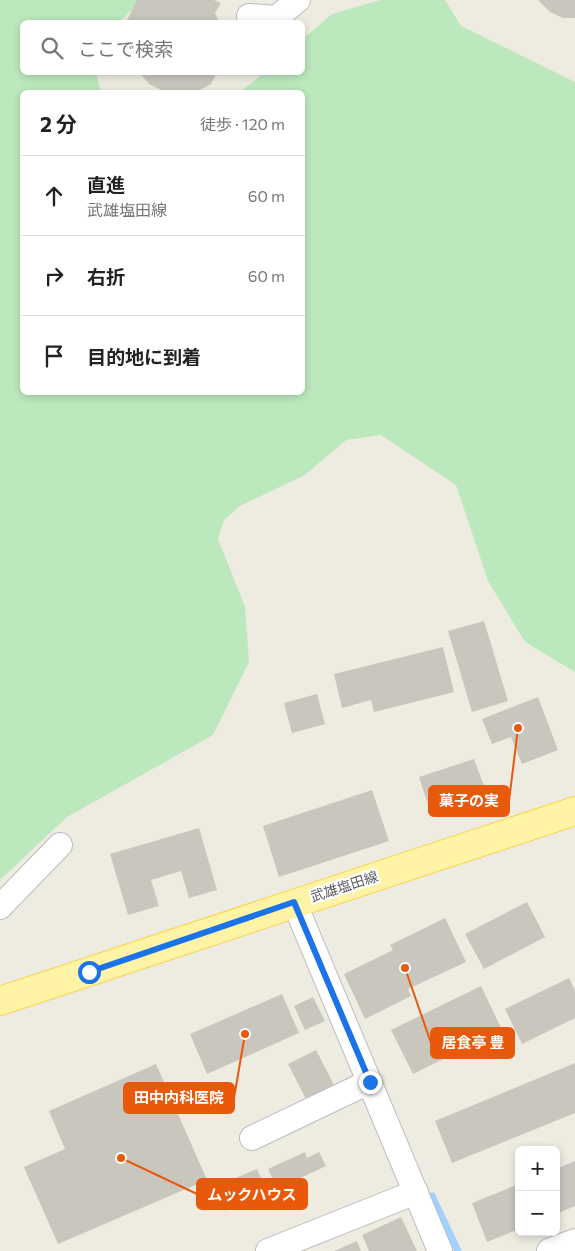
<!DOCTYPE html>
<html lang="ja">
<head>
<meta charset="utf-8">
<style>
	:root { --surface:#fff; --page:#f6f6f6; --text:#222; --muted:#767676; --line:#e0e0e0 }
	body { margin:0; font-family:Commissioner,"Noto Sans JP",sans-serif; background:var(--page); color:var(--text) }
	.controls { position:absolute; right:15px; bottom:15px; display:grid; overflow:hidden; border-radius:8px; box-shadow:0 2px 8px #0003 }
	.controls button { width:45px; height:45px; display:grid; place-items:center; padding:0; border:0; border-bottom:1px solid var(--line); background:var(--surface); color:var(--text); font:25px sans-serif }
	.stop { position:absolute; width:15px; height:15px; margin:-11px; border:4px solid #1a73e8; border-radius:50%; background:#fff }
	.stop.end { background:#1a73e8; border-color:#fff; box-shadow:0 1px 5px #0008 }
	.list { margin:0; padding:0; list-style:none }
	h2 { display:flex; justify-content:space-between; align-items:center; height:65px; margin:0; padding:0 20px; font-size:21px }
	h2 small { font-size:16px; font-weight:400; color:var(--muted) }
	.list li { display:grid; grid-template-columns:32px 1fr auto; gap:15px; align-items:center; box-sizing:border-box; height:80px; padding:0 20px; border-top:1px solid var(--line) }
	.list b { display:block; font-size:19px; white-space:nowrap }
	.list p { margin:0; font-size:16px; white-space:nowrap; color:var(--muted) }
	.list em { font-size:16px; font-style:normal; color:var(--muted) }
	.icon { flex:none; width:28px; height:28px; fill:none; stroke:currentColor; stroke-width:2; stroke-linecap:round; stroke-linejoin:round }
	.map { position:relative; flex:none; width:575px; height:1251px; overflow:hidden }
	.search { position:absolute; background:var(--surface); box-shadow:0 2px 8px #0003; left:20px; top:20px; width:285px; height:55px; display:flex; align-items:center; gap:12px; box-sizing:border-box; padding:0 18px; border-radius:8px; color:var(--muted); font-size:19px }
	.panel { position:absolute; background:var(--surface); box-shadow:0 2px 8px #0003; left:20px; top:90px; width:285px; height:305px; border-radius:8px }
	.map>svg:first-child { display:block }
</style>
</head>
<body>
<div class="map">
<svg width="575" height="1251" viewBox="0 0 575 1251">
	<rect width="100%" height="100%" fill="#eeece1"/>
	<polygon fill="#bce8bd" points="0,0 142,0 119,22 22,22 22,72 96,73 101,92 22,92 22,392 302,392 302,92 240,92 264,73 302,72 303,39 332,14 380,0 445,0 461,26 575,82 575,672 525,642 488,581 456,485 381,435 346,440 305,475 240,506 224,520 218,539 245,607 249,662 213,735 67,817 0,880"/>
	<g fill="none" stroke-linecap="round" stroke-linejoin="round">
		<polyline stroke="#a0d1ff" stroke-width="7" points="422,1200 432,1196 458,1251"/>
	</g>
	<g fill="#c9c6be">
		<polygon points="137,0 214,0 221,3 215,13 219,22 126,22"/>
		<polygon points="538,0 575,0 575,18 563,18 550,12"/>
		<polygon points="139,72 217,72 211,84 196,92 166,92 149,84"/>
		<polygon points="484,621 508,701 472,712 448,631"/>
		<polygon points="443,647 454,692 374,712 371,700 342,708 334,674"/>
		<polygon points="317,694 325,724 292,733 284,703"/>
		<polygon points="538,697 558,750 522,764 511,737 492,744 482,719"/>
		<polygon points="474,759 484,786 474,790 478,802 432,817 419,777"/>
		<polygon points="372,790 389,841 279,877 263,826"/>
		<polygon points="199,828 217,890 189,898 181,871 151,880 159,906 128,915 110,854"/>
		<polygon points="527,902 545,937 484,969 465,934"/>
		<polygon points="445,918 466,962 408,989 411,996 365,1019 344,974 393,950 390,945"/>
		<polygon points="569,978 575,991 575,1018 522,1044 505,1009"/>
		<polygon points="481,986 502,1030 413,1074 391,1030"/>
		<polygon points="282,994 299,1033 207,1074 190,1034"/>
		<polygon points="313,997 325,1021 305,1030 294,1006"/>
		<polygon points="316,1050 335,1087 307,1101 288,1064"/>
		<polygon points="575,1063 575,1113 452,1163 435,1121"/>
		<polygon points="156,1064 207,1180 58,1244 24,1167 65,1149 49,1111"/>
		<polygon points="305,1152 307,1158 319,1152 326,1166 277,1189 268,1169"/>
		<polygon points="575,1161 575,1206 556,1214 556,1169"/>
		<polygon points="257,1169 268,1193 225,1211 214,1187"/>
		<polygon points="519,1184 519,1229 487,1242 472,1203"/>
		<polygon points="401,1217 417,1251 369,1251 362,1235"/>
		<polygon points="357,1241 361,1251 334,1251"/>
	</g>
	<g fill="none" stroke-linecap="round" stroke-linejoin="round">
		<g stroke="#b9bcc1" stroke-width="26">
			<g id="minor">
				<polyline points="249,16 276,18 298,0"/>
				<polyline points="294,902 440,1251"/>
				<polyline points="0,907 60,845"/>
				<polyline points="252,1138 369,1082"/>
				<polyline points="268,1251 416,1192"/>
				<polyline points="549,1251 575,1241"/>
			</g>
		</g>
		<g stroke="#fbd24d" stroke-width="30">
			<polyline id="major" points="0,1001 575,811"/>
		</g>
		<use href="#minor" stroke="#fff" stroke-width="24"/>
		<use href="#major" stroke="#fff4a5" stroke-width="28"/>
	</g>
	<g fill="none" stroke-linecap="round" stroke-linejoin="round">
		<polyline stroke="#1a73e8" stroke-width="6" points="89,972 294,902 370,1082"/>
	</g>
	<g text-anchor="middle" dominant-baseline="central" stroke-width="4.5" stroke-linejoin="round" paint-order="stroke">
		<g font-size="14" fill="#5a5e63" stroke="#fff">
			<text transform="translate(344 886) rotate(-18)">武雄塩田線</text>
		</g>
	</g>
	<path fill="none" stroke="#e8590c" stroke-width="2" d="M518 728L509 801M405 968L431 1043M245 1034L234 1098M121 1158L197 1194"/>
	<g fill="#e8590c" stroke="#fff" stroke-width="2">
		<circle cx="518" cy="728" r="5"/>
		<circle cx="405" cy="968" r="5"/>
		<circle cx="245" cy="1034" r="5"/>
		<circle cx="121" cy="1158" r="5"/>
	</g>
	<g fill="#e8590c" stroke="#e8590c" stroke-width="2">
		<rect x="429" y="786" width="80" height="30" rx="5"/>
		<rect x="431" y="1028" width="83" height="30" rx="5"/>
		<rect x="124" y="1083" width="110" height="30" rx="5"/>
		<rect x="197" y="1179" width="110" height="30" rx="5"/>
	</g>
	<g font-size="15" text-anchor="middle" font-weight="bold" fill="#fff">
		<text x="469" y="806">菓子の実</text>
		<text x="473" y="1048">居食亭 豊</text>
		<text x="179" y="1103">田中内科医院</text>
		<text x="252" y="1200">ムックハウス</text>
	</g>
</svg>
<div class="controls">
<button>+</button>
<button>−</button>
</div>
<div class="stop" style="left:89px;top:972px"></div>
<div class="stop end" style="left:370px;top:1082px"></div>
<div class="search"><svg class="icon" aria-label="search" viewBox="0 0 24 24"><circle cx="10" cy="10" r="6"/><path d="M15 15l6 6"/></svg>ここで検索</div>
<section class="panel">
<h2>2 分<small>徒歩 · 120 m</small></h2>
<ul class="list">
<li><svg class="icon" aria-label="ahead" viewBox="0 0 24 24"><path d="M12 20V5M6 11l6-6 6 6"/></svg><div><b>直進</b><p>武雄塩田線</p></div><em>60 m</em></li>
<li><svg class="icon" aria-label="right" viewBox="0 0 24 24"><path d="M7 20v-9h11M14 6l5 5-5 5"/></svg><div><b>右折</b></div><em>60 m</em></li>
<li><svg class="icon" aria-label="arrive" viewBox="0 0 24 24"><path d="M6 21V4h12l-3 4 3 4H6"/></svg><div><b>目的地に到着</b></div></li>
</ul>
</section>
</div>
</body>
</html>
